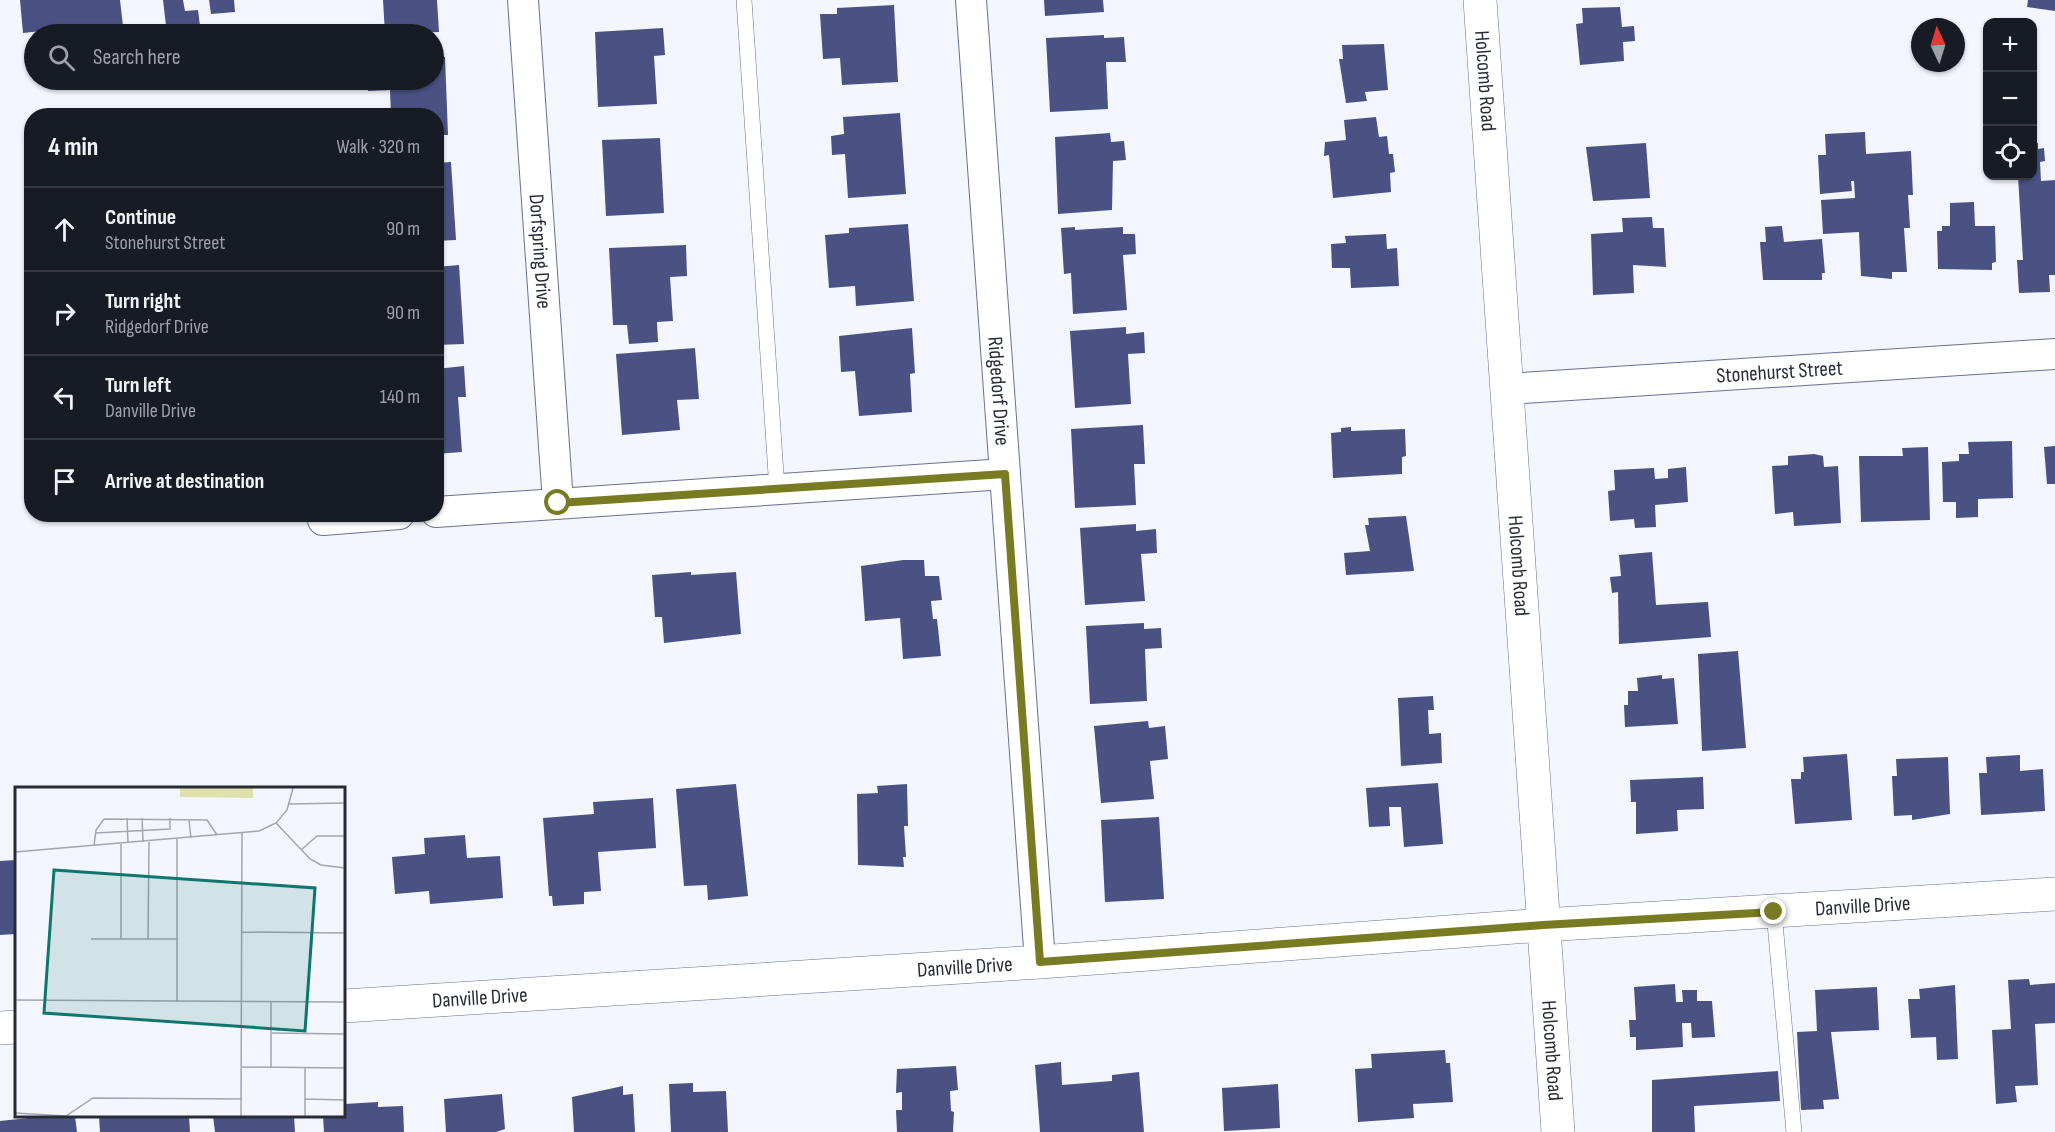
<!DOCTYPE html>
<html lang="en">
<head>
<meta charset="utf-8">
<style>
	:root { --surface:#171b24; --page:#242831; --text:#f1f3f6; --muted:#9ea1a6; --line:#363941 }
	body { margin:0; font-family:"Sofia Sans Condensed",sans-serif; background:var(--page); color:var(--text) }
	.controls { position:absolute; right:18px; top:18px; display:grid; overflow:hidden; border-radius:12px; box-shadow:0 2px 4px #0004 }
	.controls button { width:54px; height:54px; display:grid; place-items:center; padding:0; border:0; border-bottom:2px solid var(--line); background:var(--surface); color:var(--text); font:30px sans-serif }
	.compass { position:absolute; left:1911px; top:18px; width:54px; height:54px; border-radius:50%; background:var(--surface); box-shadow:0 2px 4px #0004; rotate:356deg }
	.stop { position:absolute; width:18px; height:18px; margin:-14px; border:4px solid #797b23; border-radius:50%; background:#fff }
	.stop.end { background:#797b23; border-color:#fff; box-shadow:0 2px 6px #0008 }
	.list { margin:0; padding:0; list-style:none }
	h2 { display:flex; justify-content:space-between; align-items:center; height:78px; margin:0; padding:0 24px; font-size:26px }
	h2 small { font-size:20px; font-weight:400; color:var(--muted) }
	.list li { display:grid; grid-template-columns:39px 1fr auto; gap:18px; align-items:center; box-sizing:border-box; height:84px; padding:0 24px; border-top:2px solid var(--line) }
	.list b { display:block; font-size:22px; white-space:nowrap }
	.list p { margin:0; font-size:20px; white-space:nowrap; color:var(--muted) }
	.list em { font-size:20px; font-style:normal; color:var(--muted) }
	.icon { flex:none; width:33px; height:33px; fill:none; stroke:currentColor; stroke-width:2; stroke-linecap:round; stroke-linejoin:round }
	.map { position:relative; flex:none; width:2055px; height:1132px; overflow:hidden }
	.search { position:absolute; background:var(--surface); box-shadow:0 2px 4px #0004; left:24px; top:24px; width:420px; height:66px; display:flex; align-items:center; gap:15px; box-sizing:border-box; padding:0 21px; border-radius:33px; color:var(--muted); font-size:22px }
	.panel { position:absolute; background:var(--surface); box-shadow:0 2px 4px #0004; left:24px; top:108px; width:420px; height:414px; border-radius:24px }
	.map>svg:first-child { display:block }
</style>
</head>
<body>
<div class="map">
<svg width="2055" height="1132" viewBox="0 0 2055 1132">
	<rect width="100%" height="100%" fill="#f4f6fd"/>
	<g fill="#495282">
		<polygon points="20,0 120,0 123,26 71,34 61,34 61,29 23,33"/>
		<polygon points="163,0 183,0 185,11 198,10 201,34 167,34"/>
		<polygon points="209,0 234,0 235,12 211,14"/>
		<polygon points="383,0 437,0 439,32 385,34"/>
		<polygon points="1044,0 1103,0 1104,12 1045,16"/>
		<polygon points="2028,0 2055,0 2055,11 2027,7"/>
		<polygon points="894,5 898,82 842,85 840,58 823,59 820,14 837,14 837,8"/>
		<polygon points="1620,7 1622,27 1634,26 1635,41 1623,42 1624,61 1580,65 1576,24 1583,23 1582,8"/>
		<polygon points="663,28 665,55 654,56 657,104 598,107 595,32"/>
		<polygon points="1104,35 1104,38 1124,37 1126,62 1106,62 1108,109 1050,112 1046,38"/>
		<polygon points="1384,44 1388,90 1365,92 1367,101 1346,103 1339,59 1343,59 1342,45"/>
		<polygon points="445,57 448,135 436,135 436,116 391,116 390,90 368,91 367,80 434,80 434,58"/>
		<polygon points="900,113 906,194 848,198 845,154 832,155 831,136 844,134 843,117"/>
		<polygon points="1376,117 1379,137 1387,136 1389,154 1393,154 1395,172 1390,173 1391,192 1333,198 1329,155 1324,156 1325,142 1346,140 1344,120"/>
		<polygon points="1865,132 1866,154 1911,151 1913,195 1908,195 1910,228 1904,228 1907,272 1892,272 1892,279 1861,276 1859,232 1823,234 1821,200 1855,198 1854,181 1851,181 1852,191 1820,194 1818,155 1826,155 1825,134"/>
		<polygon points="1110,133 1111,142 1124,141 1126,160 1113,161 1112,210 1058,214 1055,137"/>
		<polygon points="660,138 664,213 606,216 602,140"/>
		<polygon points="1646,143 1650,198 1593,201 1586,147"/>
		<polygon points="2038,143 2038,149 2044,148 2045,161 2040,162 2041,181 2055,180 2055,275 2049,275 2050,292 2019,293 2017,260 2023,260 2018,176 2032,176 2032,144"/>
		<polygon points="451,162 456,240 436,241 436,163"/>
		<polygon points="1974,202 1975,226 1995,226 1996,262 1992,263 1992,270 1938,269 1937,231 1942,231 1942,226 1950,226 1950,203"/>
		<polygon points="1652,217 1653,228 1664,228 1666,267 1633,265 1634,293 1593,295 1591,234 1623,232 1622,218"/>
		<polygon points="908,224 914,301 856,306 855,286 829,288 825,235 849,233 849,228"/>
		<polygon points="1782,226 1784,242 1822,239 1825,273 1822,273 1822,280 1763,280 1760,242 1766,242 1765,227"/>
		<polygon points="1075,227 1075,230 1123,227 1123,234 1135,234 1136,254 1123,255 1127,310 1073,314 1071,273 1064,274 1061,228"/>
		<polygon points="1386,234 1387,249 1397,248 1399,286 1351,288 1350,268 1332,268 1331,244 1346,243 1345,236"/>
		<polygon points="686,245 687,276 670,277 673,321 657,322 658,342 629,344 627,325 613,325 609,248"/>
		<polygon points="459,265 464,344 436,345 436,267"/>
		<polygon points="1126,327 1126,334 1144,332 1145,353 1128,354 1131,404 1075,408 1070,331"/>
		<polygon points="912,328 915,373 910,374 912,412 859,416 855,371 841,372 839,336"/>
		<polygon points="695,348 699,399 677,400 680,430 622,435 616,354"/>
		<polygon points="464,366 466,397 458,397 462,452 436,454 436,369"/>
		<polygon points="1143,425 1145,464 1134,464 1136,505 1075,508 1071,429"/>
		<polygon points="1351,427 1351,431 1405,429 1406,456 1402,457 1402,474 1333,478 1331,433 1341,432 1341,428"/>
		<polygon points="2012,441 2013,498 1978,499 1978,517 1956,518 1956,502 1943,502 1942,462 1959,461 1959,454 1969,454 1968,442"/>
		<polygon points="2055,446 2055,484 2047,484 2044,447"/>
		<polygon points="1928,447 1930,520 1861,522 1859,456 1903,456 1902,448"/>
		<polygon points="1814,454 1823,456 1824,467 1838,466 1841,523 1794,526 1793,512 1775,514 1772,466 1788,465 1788,456"/>
		<polygon points="1686,467 1688,502 1655,505 1656,527 1635,528 1634,519 1610,521 1608,491 1615,490 1614,470 1654,468 1655,479 1668,478 1668,469"/>
		<polygon points="1406,516 1414,571 1346,575 1344,553 1370,551 1365,525 1369,525 1368,518"/>
		<polygon points="1136,524 1136,531 1156,529 1157,553 1141,554 1145,601 1085,605 1080,528"/>
		<polygon points="1652,552 1656,605 1708,602 1711,637 1619,644 1618,592 1612,593 1610,577 1621,576 1619,555"/>
		<polygon points="903,560 924,560 925,576 939,576 942,600 931,601 933,619 937,619 941,656 903,659 900,618 865,621 861,566"/>
		<polygon points="691,572 691,575 736,572 741,634 664,643 662,617 655,617 652,575"/>
		<polygon points="1144,623 1144,629 1161,628 1162,648 1145,649 1147,701 1090,704 1086,626"/>
		<polygon points="1738,651 1746,748 1702,751 1698,654"/>
		<polygon points="1662,675 1662,679 1674,678 1678,724 1625,727 1624,705 1628,705 1628,691 1638,691 1637,678"/>
		<polygon points="1433,696 1434,710 1428,710 1429,734 1441,733 1442,763 1401,766 1398,698"/>
		<polygon points="1148,721 1149,728 1165,726 1168,759 1150,761 1154,799 1101,803 1094,726"/>
		<polygon points="1847,754 1852,820 1795,824 1791,779 1801,779 1801,772 1804,772 1803,757"/>
		<polygon points="2020,755 2020,771 2043,769 2045,811 1981,815 1979,773 1987,773 1986,757"/>
		<polygon points="1948,757 1950,814 1912,820 1912,815 1894,816 1892,776 1897,776 1896,759"/>
		<polygon points="1703,777 1704,809 1677,810 1678,831 1636,834 1636,802 1631,802 1630,780"/>
		<polygon points="1438,783 1443,844 1404,847 1401,807 1389,807 1390,826 1369,827 1366,788"/>
		<polygon points="736,784 748,896 708,900 707,885 684,886 676,789"/>
		<polygon points="907,784 908,826 904,826 906,857 903,857 904,867 858,865 857,794 878,793 877,786"/>
		<polygon points="653,798 656,848 598,852 601,891 584,892 584,904 553,906 552,896 549,896 543,818 594,814 593,802"/>
		<polygon points="1159,817 1164,899 1105,902 1101,820"/>
		<polygon points="465,835 467,858 500,856 503,898 430,904 429,891 395,894 392,857 425,854 424,838"/>
		<polygon points="16,860 16,934 0,935 0,861"/>
		<polygon points="2029,979 2030,985 2055,983 2055,1023 2035,1024 2038,1085 2015,1086 2017,1102 1996,1104 1992,1030 2011,1029 2008,980"/>
		<polygon points="1675,984 1676,1002 1683,1002 1682,990 1697,990 1697,1001 1712,1001 1715,1037 1692,1038 1691,1023 1682,1023 1683,1047 1636,1050 1636,1037 1630,1037 1629,1020 1636,1020 1634,987"/>
		<polygon points="1955,985 1958,1059 1937,1060 1936,1037 1911,1038 1908,999 1920,999 1919,989"/>
		<polygon points="1877,987 1879,1030 1831,1032 1839,1099 1823,1100 1824,1109 1801,1110 1797,1032 1817,1031 1815,990"/>
		<polygon points="1445,1050 1446,1063 1450,1063 1453,1102 1413,1104 1414,1118 1358,1122 1355,1069 1372,1068 1371,1054"/>
		<polygon points="1061,1062 1062,1085 1112,1081 1112,1075 1139,1072 1144,1132 1040,1132 1035,1065"/>
		<polygon points="956,1066 958,1090 950,1091 951,1111 954,1112 953,1132 897,1132 896,1110 902,1110 902,1092 896,1093 897,1069"/>
		<polygon points="1778,1071 1780,1101 1694,1106 1695,1132 1652,1132 1652,1080"/>
		<polygon points="693,1083 693,1092 726,1091 728,1132 671,1132 669,1084"/>
		<polygon points="1278,1084 1280,1128 1224,1131 1222,1088"/>
		<polygon points="623,1086 623,1095 633,1094 635,1132 574,1132 572,1097"/>
		<polygon points="502,1094 505,1129 496,1132 446,1132 444,1099"/>
		<polygon points="378,1102 378,1107 403,1106 404,1132 324,1132 323,1116 344,1116 344,1104"/>
		<polygon points="47,1116 75,1116 77,1132 0,1132 0,1121"/>
		<polygon points="99,1116 189,1116 190,1132 100,1132"/>
		<polygon points="213,1116 294,1116 295,1132 215,1132"/>
	</g>
	<g fill="none" stroke-linecap="round" stroke-linejoin="round">
		<g stroke="#697090" stroke-width="16">
			<g id="lane">
				<polyline points="744,0 777,489"/>
				<polyline points="1774,912 1794,1132"/>
			</g>
		</g>
		<g stroke="#697090" stroke-width="32">
			<g id="street">
				<path id="s1" d="M523,0L558,503"/>
				<path id="s2" d="M971,0L1040,962"/>
				<path id="s3" d="M1506,389L2055,354"/>
				<polyline points="436,512 1005,474"/>
				<polyline points="323,520 399,514"/>
			</g>
		</g>
		<g stroke="#697090" stroke-width="34">
			<g id="secondary">
				<path id="s4" d="M1480,0L1558,1132"/>
				<path id="s5" d="M344,1006L1040,962L1543,925L2055,894"/>
				<polyline points="0,1028 16,1027"/>
			</g>
		</g>
		<use href="#lane" stroke="#fff" stroke-width="15"/>
		<use href="#street" stroke="#fff" stroke-width="30"/>
		<use href="#secondary" stroke="#fff" stroke-width="33"/>
	</g>
	<g fill="none" stroke-linecap="round" stroke-linejoin="round">
		<polyline stroke="#797b23" stroke-width="8" points="558,503 1005,474 1040,962 1543,925 1774,912"/>
	</g>
	<g text-anchor="middle" dominant-baseline="central" stroke-width="6" stroke-linejoin="round" paint-order="stroke">
		<g font-size="21" fill="#282c39" stroke="#fff">
			<text stroke="none"><textPath href="#s4" startOffset="81">Holcomb Road</textPath></text>
			<text stroke="none"><textPath href="#s1" startOffset="252">Dorfspring Drive</textPath></text>
			<text stroke="none"><textPath href="#s3" startOffset="274">Stonehurst Street</textPath></text>
			<text stroke="none"><textPath href="#s2" startOffset="392">Ridgedorf Drive</textPath></text>
			<text stroke="none"><textPath href="#s4" startOffset="567">Holcomb Road</textPath></text>
			<text stroke="none"><textPath href="#s5" startOffset="1522">Danville Drive</textPath></text>
			<text stroke="none"><textPath href="#s5" startOffset="622">Danville Drive</textPath></text>
			<text stroke="none"><textPath href="#s5" startOffset="136">Danville Drive</textPath></text>
			<text stroke="none"><textPath href="#s4" startOffset="1053">Holcomb Road</textPath></text>
		</g>
	</g>
	<g transform="translate(15 787)">
		<rect width="330" height="330" fill="#f4f6fd"/>
		<path d="M165,1H238V11L165,10Z" fill="#dee1ac"/>
		<path fill="none" stroke="#a2a5af" stroke-width="1.5" d="M274,17L330,16M112,31L113,56M127,31L128,55M174,33L176,51M261,36L295,72L306,78L330,81M80,46L155,42V31M162,52V214M106,57V152M79,59L81,43L89,32L192,33L202,48M286,63L302,49H330M0,65L244,44L261,36L272,23L278,1M227,145L330,146M76,152H162M133,152L134,55M0,213L330,215M256,214V280M257,246L330,247M227,280L330,281M290,281V329M290,312L330,313M0,326L51,329L78,311L227,312M226,329L227,46"/>
		<path fill="#0f766e" fill-opacity="0.15" stroke="#0f766e" stroke-width="3" d="M39,83L300,101L290,244L29,226Z"/>
		<rect width="330" height="330" fill="none" stroke="#282c39" stroke-width="3"/>
	</g>
</svg>
<div class="controls">
<button>+</button>
<button>−</button>
<button><svg class="icon" aria-label="locate" viewBox="0 0 24 24"><circle cx="12" cy="12" r="6"/><path d="M12 2v4M12 18v4M2 12h4M18 12h4"/></svg></button>
</div>
<svg class="compass" viewBox="-18 -18 36 36"><path d="M0-13l5 13h-10z" fill="#e53935"/><path d="M0 13l5-13h-10z" fill="#9ea1a6"/></svg>
<div class="stop" style="left:558px;top:503px"></div>
<div class="stop end" style="left:1774px;top:912px"></div>
<div class="search"><svg class="icon" aria-label="search" viewBox="0 0 24 24"><circle cx="10" cy="10" r="6"/><path d="M15 15l6 6"/></svg>Search here</div>
<section class="panel">
<h2>4 min<small>Walk · 320 m</small></h2>
<ul class="list">
<li><svg class="icon" aria-label="ahead" viewBox="0 0 24 24"><path d="M12 20V5M6 11l6-6 6 6"/></svg><div><b>Continue</b><p>Stonehurst Street</p></div><em>90 m</em></li>
<li><svg class="icon" aria-label="right" viewBox="0 0 24 24"><path d="M7 20v-9h11M14 6l5 5-5 5"/></svg><div><b>Turn right</b><p>Ridgedorf Drive</p></div><em>90 m</em></li>
<li><svg class="icon" aria-label="left" viewBox="0 0 24 24"><path d="M17 20v-9H6M10 6l-5 5 5 5"/></svg><div><b>Turn left</b><p>Danville Drive</p></div><em>140 m</em></li>
<li><svg class="icon" aria-label="arrive" viewBox="0 0 24 24"><path d="M6 21V4h12l-3 4 3 4H6"/></svg><div><b>Arrive at destination</b></div></li>
</ul>
</section>
</div>
</body>
</html>
